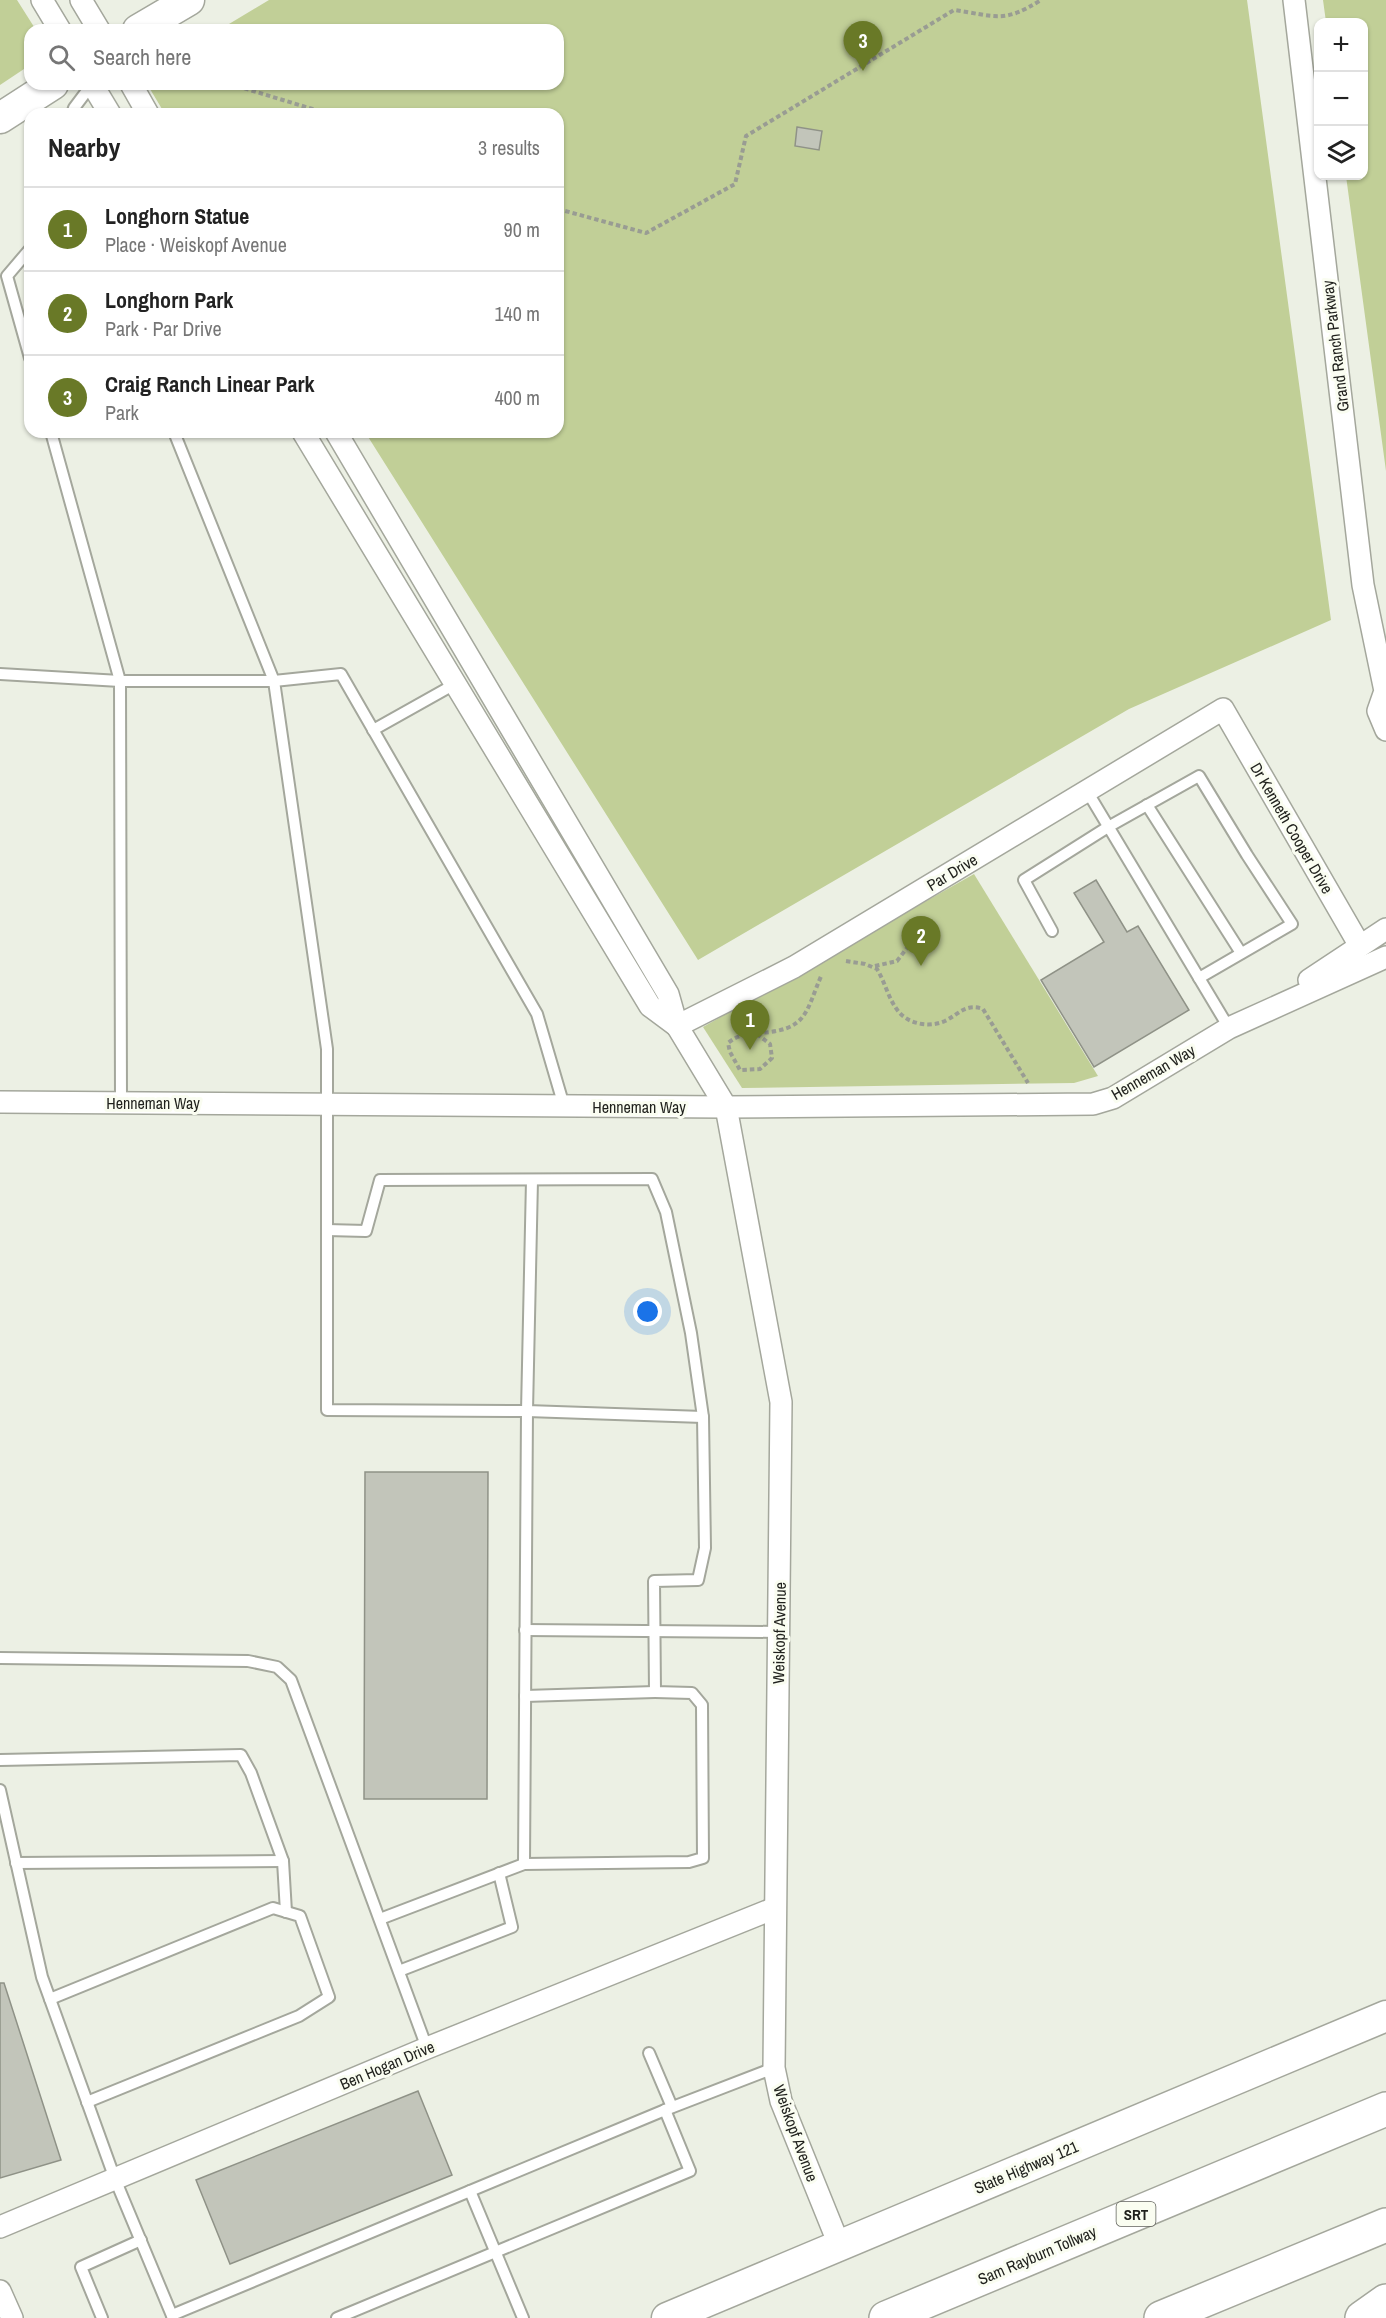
<!DOCTYPE html>
<html lang="en">
<head>
<meta charset="utf-8">
<style>
	:root { --surface:#fff; --page:#f6f6f6; --text:#222; --muted:#767676; --line:#e0e0e0; --accent:#697927 }
	body { margin:0; font-family:"Archivo Narrow",sans-serif; background:var(--page); color:var(--text) }
	.controls { position:absolute; right:18px; top:18px; display:grid; overflow:hidden; border-radius:12px; box-shadow:0 2px 4px #0004 }
	.controls button { width:54px; height:54px; display:grid; place-items:center; padding:0; border:0; border-bottom:2px solid var(--line); background:var(--surface); color:var(--text); font:30px sans-serif }
	.you { position:absolute; left:648px; top:1312px; width:21px; height:21px; margin:-15px; border:4px solid #fff; border-radius:50%; background:#1a73e8; box-shadow:0 0 0 9px #1a73e833 }
	.badge { display:grid; place-items:center; width:39px; height:39px; border-radius:50%; background:var(--accent); color:#fff; font-size:20px; font-weight:700 }
	.pin { position:absolute; translate:-50% -50px; filter:drop-shadow(0 2px 3px #0008) }
	.pin::after { content:''; position:absolute; top:32px; width:21px; height:18px; background:inherit; clip-path:polygon(0 0,100% 0,50% 100%) }
	.list { margin:0; padding:0; list-style:none }
	h2 { display:flex; justify-content:space-between; align-items:center; height:78px; margin:0; padding:0 24px; font-size:26px }
	h2 small { font-size:20px; font-weight:400; color:var(--muted) }
	.list li { display:grid; grid-template-columns:39px 1fr auto; gap:18px; align-items:center; box-sizing:border-box; height:84px; padding:0 24px; border-top:2px solid var(--line) }
	.list b { display:block; font-size:22px; white-space:nowrap }
	.list p { margin:0; font-size:20px; white-space:nowrap; color:var(--muted) }
	.list em { font-size:20px; font-style:normal; color:var(--muted) }
	.icon { flex:none; width:33px; height:33px; fill:none; stroke:currentColor; stroke-width:2; stroke-linecap:round; stroke-linejoin:round }
	.map { position:relative; flex:none; width:1386px; height:2318px; overflow:hidden }
	.search { position:absolute; background:var(--surface); box-shadow:0 2px 4px #0004; left:24px; top:24px; width:540px; height:66px; display:flex; align-items:center; gap:15px; box-sizing:border-box; padding:0 21px; border-radius:18px; color:var(--muted); font-size:22px }
	.panel { position:absolute; background:var(--surface); box-shadow:0 2px 4px #0004; left:24px; top:108px; width:540px; height:330px; border-radius:18px }
	.map>svg:first-child { display:block }
</style>
</head>
<body>
<div class="map">
<svg width="1386" height="2318" viewBox="0 0 1386 2318">
	<rect width="100%" height="100%" fill="#ecf0e4"/>
	<g fill="#c1cf97">
		<polygon points="0,0 17,0 36,30 30,30 30,65 0,85"/>
		<polygon points="269,0 1247,0 1331,620 1129,709 698,960 365,432 558,432 558,114 165,114 147,84 558,84 558,30 219,30"/>
		<polygon points="1323,0 1386,0 1386,471 1346,176 1364,176 1364,22 1326,22"/>
		<polygon points="974,874 1098,1076 1074,1083 742,1088 703,1027"/>
	</g>
	<g fill="#c2c5ba" stroke="#8f9287" stroke-width="1.5">
		<polygon points="797,127 822,131 819,150 795,146"/>
		<polygon points="1096,880 1127,932 1138,926 1189,1010 1094,1067 1041,980 1104,942 1074,893"/>
		<polygon points="365,1472 488,1472 487,1799 364,1799"/>
		<polygon points="0,1983 4,1983 61,2160 0,2178"/>
		<polygon points="418,2091 452,2175 230,2264 196,2180"/>
	</g>
	<g fill="none" stroke-linecap="round" stroke-linejoin="round">
		<g stroke="#a4a79c" stroke-width="14">
			<g id="lane">
				<polyline points="72,114 74,108 92,84"/>
				<polyline points="30,249 7,276 30,358"/>
				<polyline points="51,432 120,681 274,681 327,1049 327,1410 527,1411 524,1864 380,1919"/>
				<polyline points="174,432 274,681 341,674 537,1014 564,1106"/>
				<polyline points="0,674 120,681 121,1103"/>
				<polyline points="373,730 455,684"/>
				<polyline points="1087,791 1229,1028"/>
				<polyline points="1147,805 1241,953"/>
				<polyline points="1052,931 1024,880 1108,827 1199,776 1247,855 1292,924 1199,978"/>
				<polyline points="532,1180 527,1411 703,1417"/>
				<polyline points="327,1230 366,1231 380,1180 652,1179 666,1212 691,1333 703,1417 705,1548 698,1580 654,1581 655,1692 692,1693 702,1705 703,1858 689,1862 524,1864"/>
				<polyline points="525,1630 779,1632"/>
				<polyline points="0,1658 248,1661 277,1667 291,1680 427,2048"/>
				<polyline points="525,1696 655,1692"/>
				<polyline points="0,1760 241,1755 251,1773 283,1861 286,1912"/>
				<polyline points="0,1790 42,1977 115,2179 173,2318"/>
				<polyline points="16,1863 283,1861"/>
				<polyline points="399,1971 512,1927 499,1873"/>
				<polyline points="50,1999 273,1908 300,1916 329,1997 299,2016 87,2102"/>
				<polyline points="649,2053 672,2107"/>
				<polyline points="470,2191 523,2318"/>
				<polyline points="172,2315 665,2110 774,2068"/>
				<polyline points="102,2318 81,2267 141,2240"/>
				<polyline points="337,2318 690,2171 665,2110"/>
			</g>
		</g>
		<g stroke="#a4a79c" stroke-width="24">
			<g id="street">
				<polyline points="42,0 60,30"/>
				<polyline points="81,0 99,30"/>
				<polyline points="1294,0 1363,585 1385,691 1378,711 1386,730"/>
				<polyline points="92,84 110,114"/>
				<polyline points="131,84 148,114"/>
				<polyline points="303,432 650,1006 677,1026"/>
				<polyline points="336,432 668,994 677,1026 726,1107 781,1402 774,2068 781,2101 840,2247"/>
				<polyline points="1309,980 1386,929"/>
				<polyline points="677,1026 794,967 1223,709 1360,946"/>
				<polyline points="0,1102 726,1107 1093,1104 1113,1098 1229,1028 1386,957"/>
				<polyline points="0,2227 427,2048 775,1908"/>
				<polyline points="0,2291 12,2318"/>
			</g>
		</g>
		<g stroke="#a4a79c" stroke-width="33">
			<g id="secondary">
				<polyline points="138,30 189,0"/>
				<polyline points="0,118 53,84"/>
				<polyline points="667,2318 1386,2016"/>
			</g>
		</g>
		<g stroke="#a4a79c" stroke-width="36">
			<g id="highway">
				<polyline points="886,2318 1386,2109"/>
				<polyline points="1161,2318 1386,2225"/>
				<polyline points="1362,2318 1386,2301"/>
			</g>
		</g>
		<g stroke="#999c93" stroke-width="4" stroke-dasharray="4.5 3" stroke-linecap="butt">
			<polyline points="230,84 329,114"/>
			<path d="M558,209L646,233L735,184L746,136L954,10C996,16 1003,24 1041,0"/>
			<path d="M846,961L865,964L877,969C885,982 888,998 898,1011C908,1024 929,1028 945,1021C959,1014 966,1003 983,1009L1028,1083"/>
			<polyline points="875,966 897,961 907,948 916,918"/>
			<path d="M757,1034L770,1044L772,1058L760,1069L740,1070L730,1052L728,1043C738,1035 746,1034 759,1033C808,1030 805,1013 822,974"/>
		</g>
		<use href="#lane" stroke="#fff" stroke-width="10"/>
		<use href="#street" stroke="#fff" stroke-width="21"/>
		<use href="#secondary" stroke="#fff" stroke-width="30"/>
		<use href="#highway" stroke="#fff" stroke-width="33"/>
	</g>
	<g text-anchor="middle" dominant-baseline="central" stroke-width="6" stroke-linejoin="round" paint-order="stroke">
		<rect fill="#fafdf1" stroke="#61625c" stroke-width="1.5" x="1116.5" y="2202" width="39" height="24" rx="4.5"/>
		<g font-size="15" font-weight="bold" fill="#1f201c">
			<text x="1136" y="2214">SRT</text>
		</g>
		<g font-size="16" fill="#1f201c" stroke="#fafdf1">
			<text transform="translate(1335 346) rotate(-97)">Grand Ranch Parkway</text>
			<text transform="translate(1292 828) rotate(60)">Dr Kenneth Cooper Drive</text>
			<text transform="translate(952 872) rotate(-31)">Par Drive</text>
			<text transform="translate(1153 1072) rotate(-30)">Henneman Way</text>
			<text x="153" y="1103">Henneman Way</text>
			<text x="639" y="1107">Henneman Way</text>
			<text transform="translate(779 1633) rotate(-89)">Weiskopf Avenue</text>
			<text transform="translate(387 2065) rotate(-23)">Ben Hogan Drive</text>
			<text transform="translate(796 2133) rotate(70)">Weiskopf Avenue</text>
			<text transform="translate(1026 2167) rotate(-23)">State Highway 121</text>
			<text transform="translate(1037 2255) rotate(-23)">Sam Rayburn Tollway</text>
		</g>
	</g>
</svg>
<div class="controls">
<button>+</button>
<button>−</button>
<button><svg class="icon" aria-label="layers" viewBox="0 0 24 24"><path d="M12 4l9 5-9 5-9-5zM3 14l9 5 9-5"/></svg></button>
</div>
<div class="you"></div>
<div class="pin badge" style="left:750px;top:1050px">1</div>
<div class="pin badge" style="left:921px;top:966px">2</div>
<div class="pin badge" style="left:863px;top:71px">3</div>
<div class="search"><svg class="icon" aria-label="search" viewBox="0 0 24 24"><circle cx="10" cy="10" r="6"/><path d="M15 15l6 6"/></svg>Search here</div>
<section class="panel">
<h2>Nearby<small>3 results</small></h2>
<ul class="list">
<li><span class="badge">1</span><div><b>Longhorn Statue</b><p>Place · Weiskopf Avenue</p></div><em>90 m</em></li>
<li><span class="badge">2</span><div><b>Longhorn Park</b><p>Park · Par Drive</p></div><em>140 m</em></li>
<li><span class="badge">3</span><div><b>Craig Ranch Linear Park</b><p>Park</p></div><em>400 m</em></li>
</ul>
</section>
</div>
</body>
</html>
